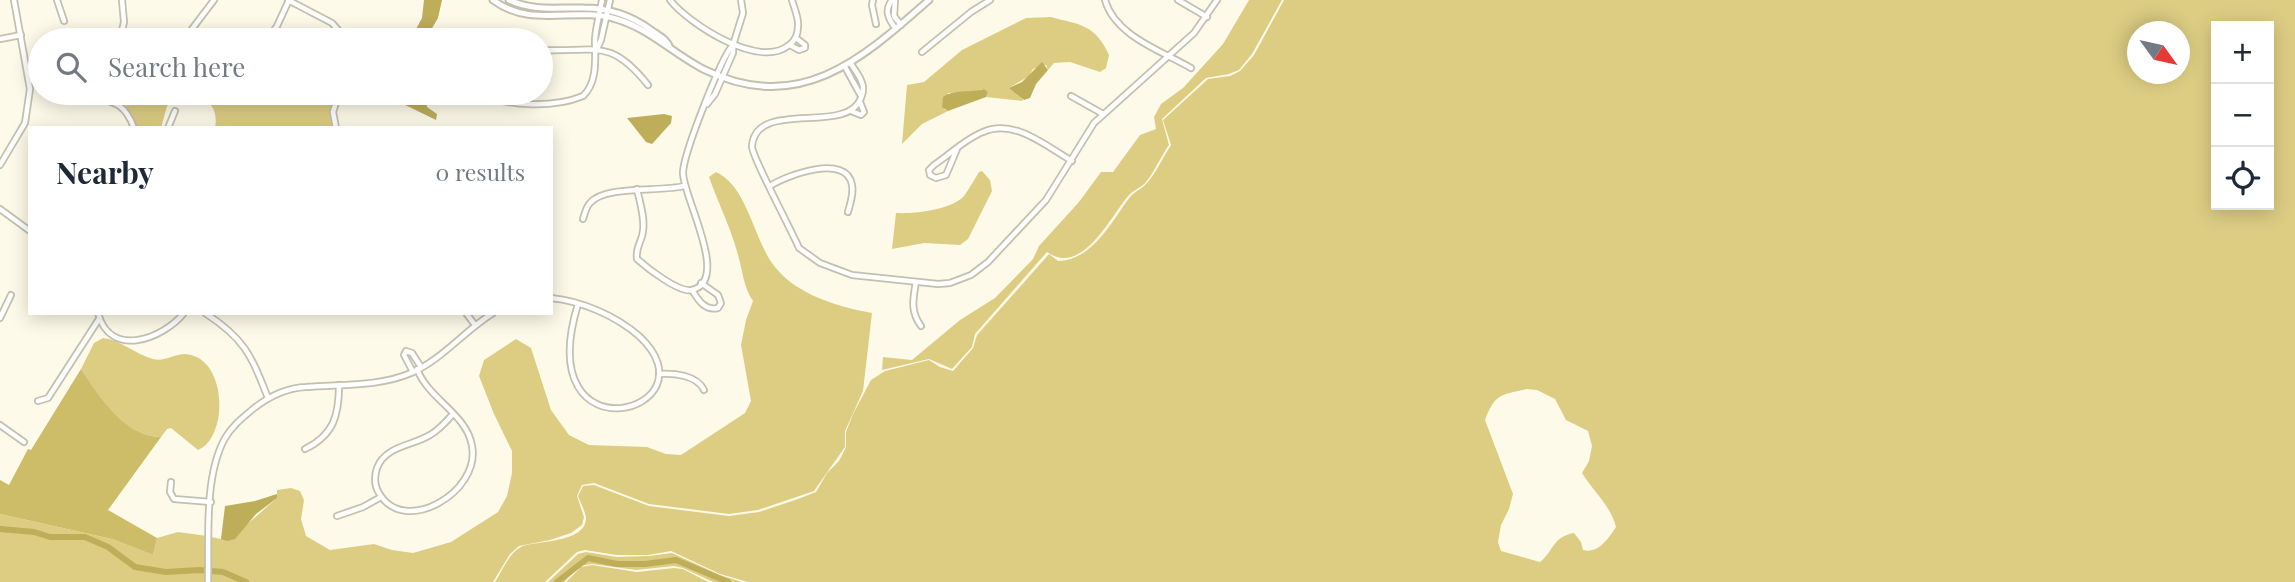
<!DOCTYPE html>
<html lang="en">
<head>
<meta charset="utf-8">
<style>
	:root { --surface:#fff; --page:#f2f2f3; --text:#1f2937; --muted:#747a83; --line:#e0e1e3 }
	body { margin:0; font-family:"Playfair Display",serif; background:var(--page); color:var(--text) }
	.controls { position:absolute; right:21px; top:21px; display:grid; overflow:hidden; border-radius:0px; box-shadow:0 4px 18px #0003 }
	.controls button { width:63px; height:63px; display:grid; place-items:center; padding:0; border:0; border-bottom:2px solid var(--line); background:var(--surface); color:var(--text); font:35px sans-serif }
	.compass { position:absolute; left:2127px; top:21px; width:63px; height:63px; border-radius:50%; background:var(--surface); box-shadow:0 4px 18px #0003; rotate:123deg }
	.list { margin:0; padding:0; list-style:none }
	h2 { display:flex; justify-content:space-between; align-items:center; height:91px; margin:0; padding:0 28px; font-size:30px }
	h2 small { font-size:23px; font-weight:400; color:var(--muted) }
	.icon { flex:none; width:38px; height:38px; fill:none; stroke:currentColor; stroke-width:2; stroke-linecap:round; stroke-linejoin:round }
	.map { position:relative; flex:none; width:2295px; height:582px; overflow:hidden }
	.search { position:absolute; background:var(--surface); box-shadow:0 4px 18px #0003; left:28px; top:28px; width:525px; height:77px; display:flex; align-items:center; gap:18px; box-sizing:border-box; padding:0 24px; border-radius:38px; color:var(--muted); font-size:26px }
	.panel { position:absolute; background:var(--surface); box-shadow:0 4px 18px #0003; left:28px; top:126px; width:525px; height:189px; border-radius:0px }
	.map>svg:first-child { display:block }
</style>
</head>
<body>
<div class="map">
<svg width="2295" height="582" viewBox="0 0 2295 582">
	<rect width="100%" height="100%" fill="#fefae9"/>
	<g fill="#ddcd83" fill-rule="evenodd">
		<path d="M1249,0H1282L1252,54L1239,70L1229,74L1206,78L1162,119L1169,145C1161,156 1155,171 1146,182C1142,187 1134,190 1129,195C1110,217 1082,277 1047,252L975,334L972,347L952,369L929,359L882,370L883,357L912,360L960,320L995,298L1033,259L1039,246L1079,202L1101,172H1113L1140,135L1156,129L1154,117L1161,104L1183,88L1223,44Z"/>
		<path d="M1284,0H2295V582H748L720,574L671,551L648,555H616L585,550L577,552L545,582H495C502,571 509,553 521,547C535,540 587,544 586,517C585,511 580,502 578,496L583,486L594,485L649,506L729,516L759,512L798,499L816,492L827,473L839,461L846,447V432L853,414L871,380L885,371L929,360L940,367L953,371L973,348L977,335L1049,254L1058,261C1093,260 1111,222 1130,197C1135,191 1142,189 1147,183C1156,173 1163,157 1171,145L1163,120L1208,79L1230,76L1240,71L1254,55ZM2216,26H2269V205H2216ZM2138,32H2180V74H2138ZM1527,389L1537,390L1555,399L1566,420L1588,431L1592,446L1589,461L1582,473C1593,491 1611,506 1616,527C1608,539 1598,554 1583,550L1581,542L1574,533C1552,537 1554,551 1540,562L1501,551L1498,542L1501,525L1509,509L1513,494L1485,420C1495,394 1500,395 1527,389Z"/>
		<path d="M1051,17C1080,25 1095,24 1109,55L1106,68L1100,72L1070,62L1054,63L1048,70L1046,65L1033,69L1029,76L1009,88L1020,95L1023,101L986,97L988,92L983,89L974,92L948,93L944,109L948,111L922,124L902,144L907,85L924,82L962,50L1026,18Z"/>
		<polygon points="129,93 182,93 167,106 161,128 132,128 125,103"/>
		<path d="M189,93C202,93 218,90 230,93C246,95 261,104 275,93H337L333,117L334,128H215C219,107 207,97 189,93Z"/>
		<path d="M982,171L990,180L992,191L968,239L960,245L924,243L892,249L896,213C913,214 952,210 964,196C969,189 974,180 979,172Z"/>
		<path d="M716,172C748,186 754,242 775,267C797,295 839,307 872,313L863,391L845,431V447L814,491L758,510L729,514L649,504L594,483L582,485L577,496L584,517L582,525L571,533L550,540L519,546L510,554L493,582H210L211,537L221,539L245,526L277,498V490L291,488L300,491L304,500L301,519L306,536L330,550L374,544L392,550L413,553L451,542L498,512L507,496L512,473V451L494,414L479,376L484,360L516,339L531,348L551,410L569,435L589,445L647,447L666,454L681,455L745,413L751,401L741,345L746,320L753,301C743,286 743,272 738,255C731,228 718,203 709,177Z"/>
		<path d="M103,338C121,340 135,354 153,359C164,362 174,354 185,354C216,356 223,397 218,420C215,432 210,445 198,450L171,428L167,429L161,437C125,437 98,397 81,369L94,343Z"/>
		<polygon points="0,514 112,539 153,555 157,538 178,532 207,536 206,582 0,582"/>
		<polygon points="586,552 617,557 649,556 672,553 720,575 742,582 713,582 683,568 674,566 636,570 592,564 580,566 564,582 548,582 578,554"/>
		<polygon points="592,565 637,572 674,568 683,569 708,582 566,582 581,567"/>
	</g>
	<path fill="#cdbc68" d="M81,369C99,397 125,437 161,437L108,510L157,538L153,555L112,539L0,514V480L9,485L28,449L31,450Z"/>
	<g fill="#bead59">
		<polygon points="424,0 442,0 438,18 425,40 410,40 422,18"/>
		<polygon points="1042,62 1048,70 1036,84 1030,98 1024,100 1009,88 1022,82"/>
		<path d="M984,89L988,92L986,97L948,111L942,107L943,97C953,89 971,93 984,89Z"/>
		<polygon points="397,93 429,93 426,99 427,107 437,114 436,120 397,101"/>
		<polygon points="664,114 672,116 671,123 652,144 646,142 627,118"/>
		<polygon points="277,494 277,498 256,514 235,539 227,541 221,539 225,506 255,501"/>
	</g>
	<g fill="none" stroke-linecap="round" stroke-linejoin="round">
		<g stroke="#bead59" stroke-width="6">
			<polyline points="0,529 34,532 50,537 85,537 108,547 135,567 166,572 199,570 223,572 246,582"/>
			<polyline points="557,582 588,558 617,564 645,564 676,560 728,582"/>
		</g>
		<g stroke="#c3c0af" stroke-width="8">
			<g id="minor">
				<polyline points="57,0 64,21"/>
				<polyline points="288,0 332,23 347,40"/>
				<path d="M670,0C689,24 760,70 789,45C795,41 798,34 798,26C799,18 794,8 792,0"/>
				<polyline points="873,0 872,5 876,24"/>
				<path d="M892,0C884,10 888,19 896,29"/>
				<polyline points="895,0 894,16 901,25"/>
				<path d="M1105,0C1115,36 1162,51 1191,68"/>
				<polyline points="1178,0 1207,17"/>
				<polyline points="192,29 214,0"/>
				<polyline points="0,39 21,35"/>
				<polyline points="120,40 124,22 122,0"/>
				<polyline points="267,40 277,26 289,0"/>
				<polyline points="790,45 799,50 805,48 805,45 796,38"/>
				<polyline points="597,49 601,40 610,0"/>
				<path d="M541,50C594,53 609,36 648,85"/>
				<polyline points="922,52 971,12 990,0"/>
				<path d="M851,64C855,70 860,76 862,83C864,88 863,93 861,98C847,136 756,98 752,146C751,155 793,233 799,248L820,263L852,275L938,284L950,283L971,275L988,262L1046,200L1094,123L1194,33L1217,0"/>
				<polyline points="845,67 861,96"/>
				<path d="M82,93C108,104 122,96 134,128"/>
				<path d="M483,93C507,108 557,107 583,96C598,82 595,58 595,39C596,26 600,12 602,0"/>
				<polyline points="1071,96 1103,114"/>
				<polyline points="707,104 715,94 733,53 733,45 743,13 741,0"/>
				<polyline points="851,111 861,115 864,112 860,102"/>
				<polyline points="168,128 175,111"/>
				<polyline points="336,128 333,112 339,93"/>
				<path d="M957,149L946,175L936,178L930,175L929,170L934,165C949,155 965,139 983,132C1014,118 1046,146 1072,161"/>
				<polyline points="0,165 25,123 30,89 14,0"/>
				<path d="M770,186C787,175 847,153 852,185C854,194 850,204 848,212"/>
				<path d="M637,189C640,203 645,218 643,231C642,242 635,247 637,259C647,268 679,293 692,290C731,281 683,197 683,173C683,155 721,57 733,45"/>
				<polyline points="0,209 30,231"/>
				<path d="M583,219C585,213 586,207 590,203C605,185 661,192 684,186"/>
				<path d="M916,282C913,299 910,311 921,326"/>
				<path d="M692,290C698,300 705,311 718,308L721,303L718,295L701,283"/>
				<path d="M551,298C582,301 616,316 639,336C720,411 529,464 578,304"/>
				<path d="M98,313C110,359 163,339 184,313"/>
				<path d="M205,313C245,339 251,355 268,398"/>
				<polyline points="466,313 475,325"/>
				<polyline points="0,318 11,295"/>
				<path d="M417,369C429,400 467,414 472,446C481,492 404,537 379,493C374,485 374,477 377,468C385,446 412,446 430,435C439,430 446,422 453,414"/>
				<polyline points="413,372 404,355 406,351 412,353 421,367"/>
				<path d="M659,374C674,373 697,375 704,390"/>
				<polyline points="38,401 48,398 99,319"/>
				<polyline points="0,425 24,442"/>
				<path d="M305,449C334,435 339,415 339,385"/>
				<polyline points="171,482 170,492 174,499 211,502"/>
				<polyline points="337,516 363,507 381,497"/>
				<path d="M208,582C209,539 204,478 224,440C231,427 242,418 253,409C268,397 286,388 306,387C341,384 378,387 411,373C443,359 464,331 493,313"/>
			</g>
		</g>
		<g stroke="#c3c0af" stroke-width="9">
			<g id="tertiary">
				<path d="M493,0C532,29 574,6 616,19C648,28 674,54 703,69C799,116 861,60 929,0"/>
				<path d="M509,0C535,12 557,7 584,8C608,8 632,16 651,30C658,35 667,39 670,48"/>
			</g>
		</g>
		<use href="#minor" stroke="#fff" stroke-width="4.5"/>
		<use href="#tertiary" stroke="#fff" stroke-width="5"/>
	</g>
</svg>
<div class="controls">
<button>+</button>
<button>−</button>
<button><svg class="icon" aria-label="locate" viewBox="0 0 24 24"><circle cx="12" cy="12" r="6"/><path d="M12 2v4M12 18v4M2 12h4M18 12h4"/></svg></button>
</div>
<svg class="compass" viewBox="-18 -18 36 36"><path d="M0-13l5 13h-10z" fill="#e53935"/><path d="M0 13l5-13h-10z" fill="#747a83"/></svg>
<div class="search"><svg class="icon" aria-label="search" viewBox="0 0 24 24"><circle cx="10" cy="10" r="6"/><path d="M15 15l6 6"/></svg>Search here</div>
<section class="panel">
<h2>Nearby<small>0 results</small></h2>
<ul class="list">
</ul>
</section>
</div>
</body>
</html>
